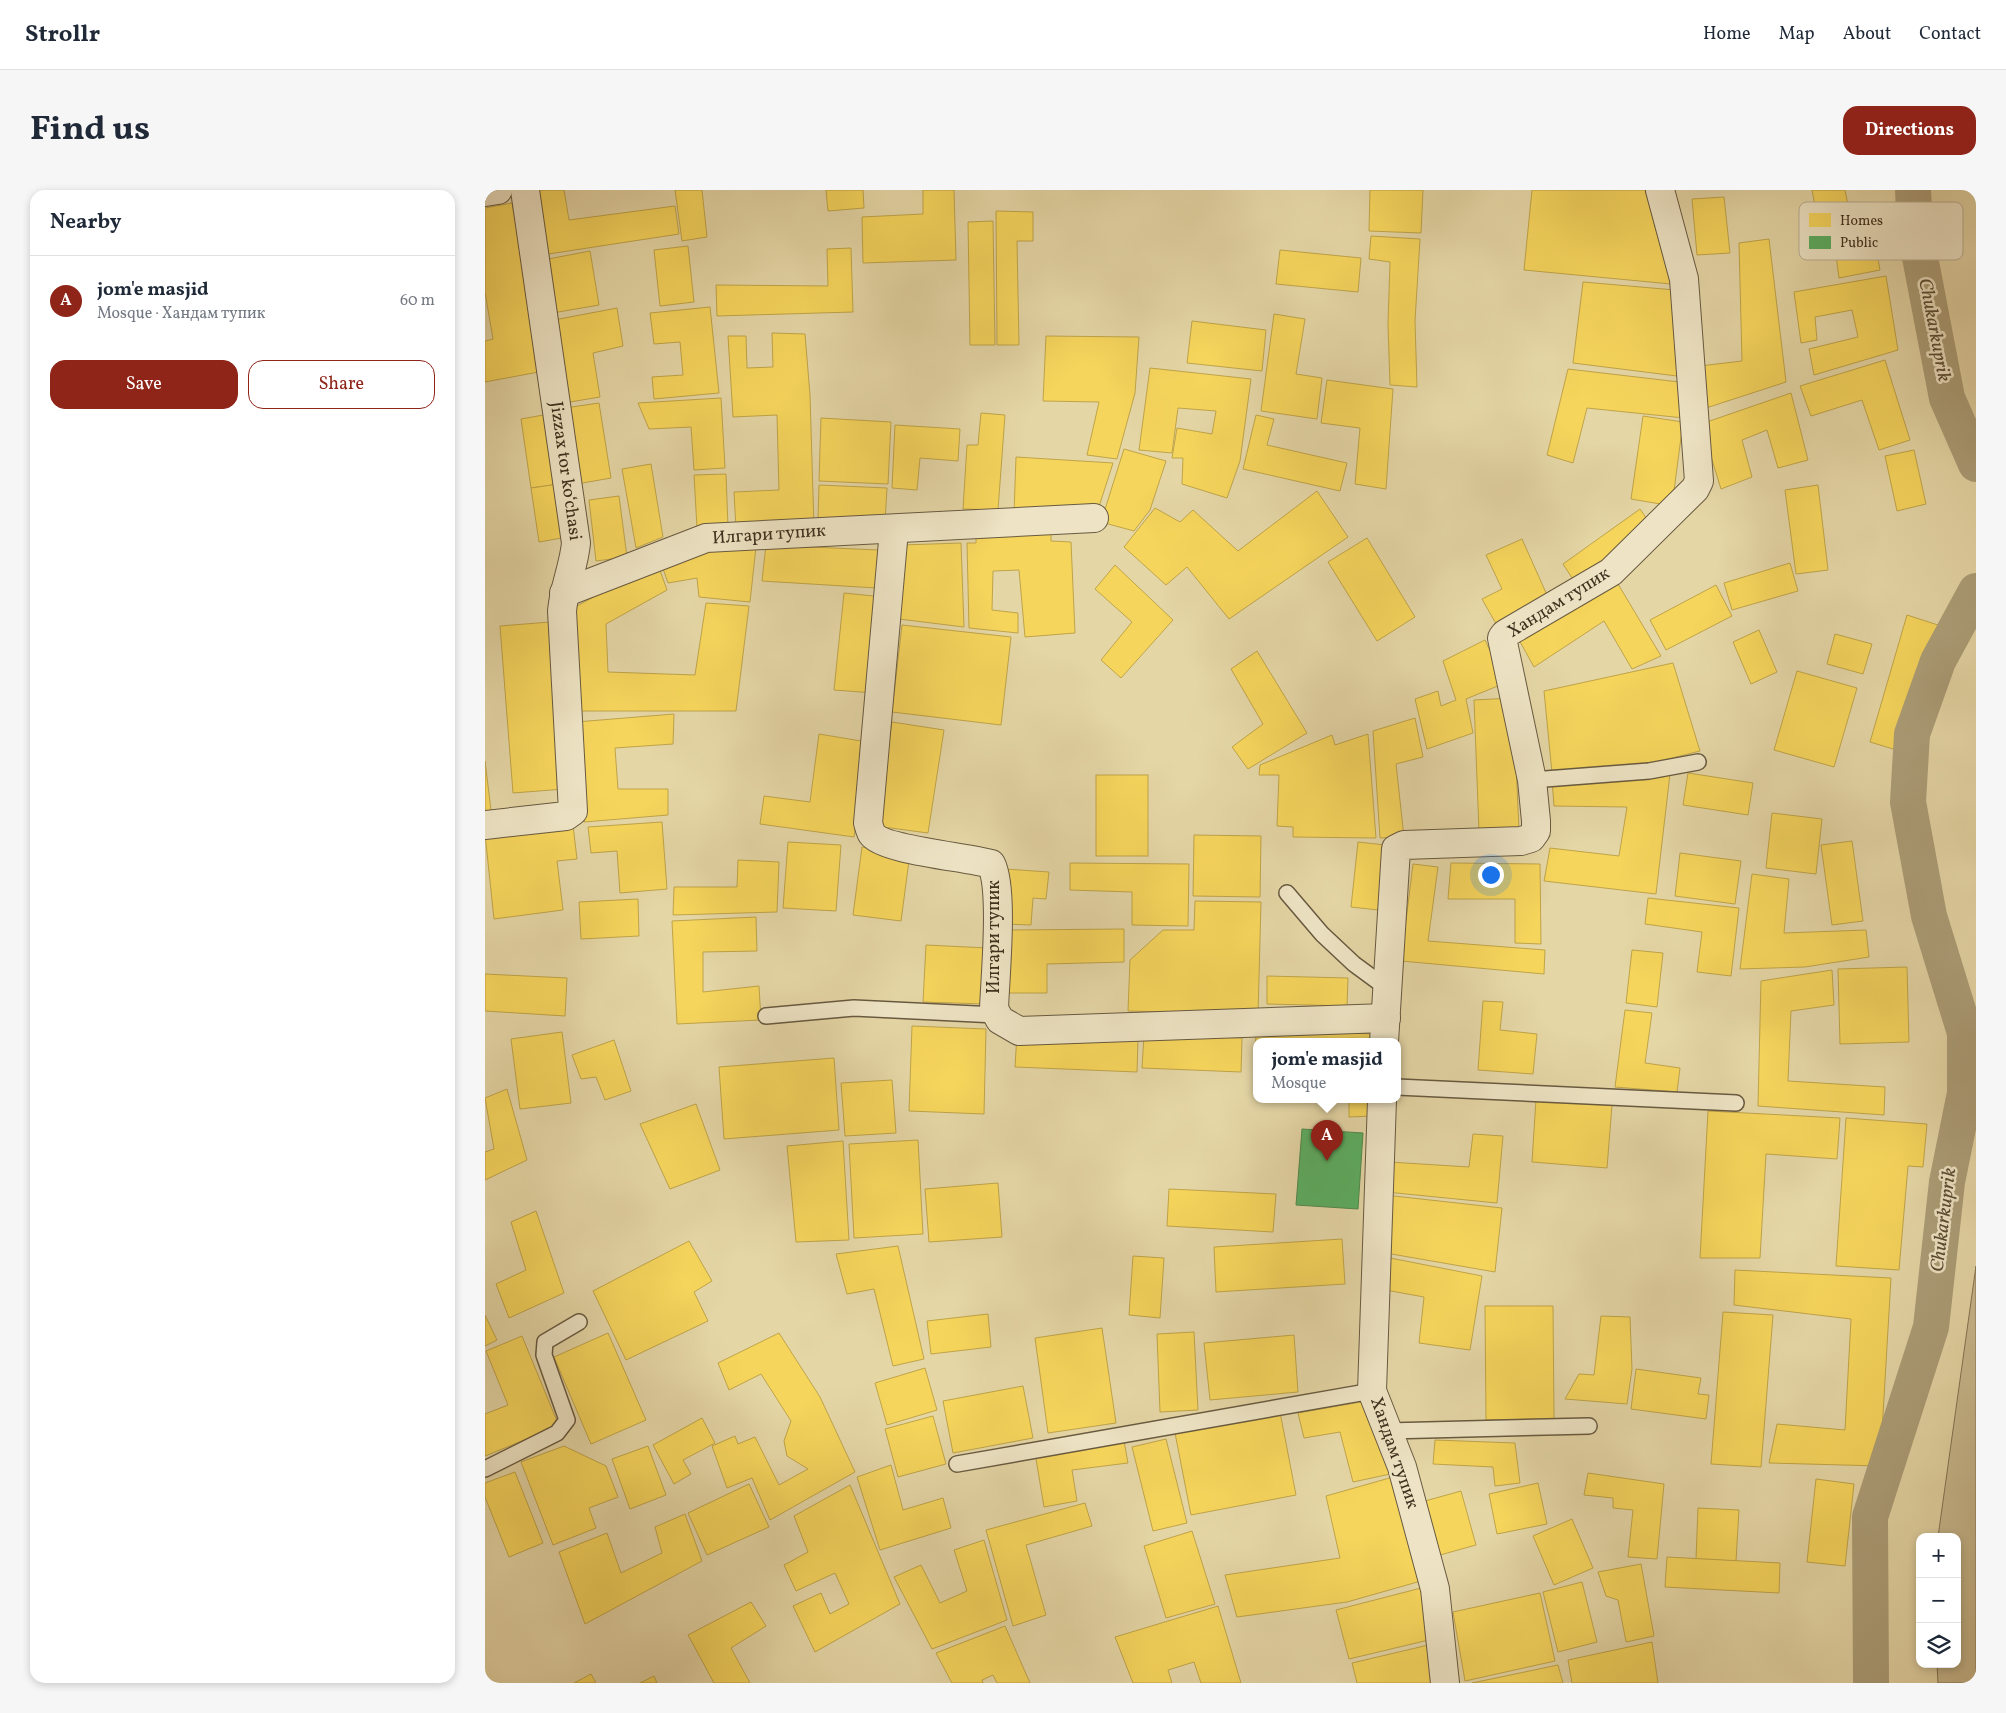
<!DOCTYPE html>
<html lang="en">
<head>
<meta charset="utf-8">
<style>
	:root { --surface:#fff; --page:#f6f6f7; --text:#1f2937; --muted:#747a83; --line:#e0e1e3; --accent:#8f2418 }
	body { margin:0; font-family:Vollkorn,serif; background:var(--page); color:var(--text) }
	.controls { position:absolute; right:15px; bottom:15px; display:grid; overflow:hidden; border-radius:10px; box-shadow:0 2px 8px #0003 }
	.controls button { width:45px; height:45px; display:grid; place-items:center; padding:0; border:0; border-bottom:1px solid var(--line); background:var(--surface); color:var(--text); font:25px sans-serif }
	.you { position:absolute; left:1005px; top:684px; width:18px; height:18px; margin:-12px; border:4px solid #fff; border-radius:50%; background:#1a73e8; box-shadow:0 0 0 8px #1a73e833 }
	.badge { display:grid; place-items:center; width:32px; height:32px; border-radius:50%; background:var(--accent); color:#fff; font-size:16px; font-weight:700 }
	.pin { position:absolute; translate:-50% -41px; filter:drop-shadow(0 1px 2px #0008) }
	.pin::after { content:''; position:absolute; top:26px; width:18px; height:15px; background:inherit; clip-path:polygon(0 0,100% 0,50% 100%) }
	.popup { position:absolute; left:768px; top:848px; width:148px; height:65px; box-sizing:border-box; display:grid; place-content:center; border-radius:10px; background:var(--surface); filter:drop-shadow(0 1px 4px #0005); font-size:16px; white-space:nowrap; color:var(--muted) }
	.popup b { font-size:19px; color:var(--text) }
	.popup::after { content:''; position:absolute; left:50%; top:100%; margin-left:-10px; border:10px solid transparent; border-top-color:var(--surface) }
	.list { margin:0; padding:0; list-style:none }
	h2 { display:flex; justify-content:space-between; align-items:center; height:65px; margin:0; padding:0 20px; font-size:21px }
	h2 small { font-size:16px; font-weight:400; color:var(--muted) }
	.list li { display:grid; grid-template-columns:32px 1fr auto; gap:15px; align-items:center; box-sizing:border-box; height:90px; padding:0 20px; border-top:1px solid var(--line) }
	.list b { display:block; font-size:19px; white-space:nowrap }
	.list p { margin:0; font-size:16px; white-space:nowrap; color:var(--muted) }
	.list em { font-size:16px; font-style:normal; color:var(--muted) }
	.actions { display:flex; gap:10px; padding:15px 20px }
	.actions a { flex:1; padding:11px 0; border:1px solid var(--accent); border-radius:15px; text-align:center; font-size:18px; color:var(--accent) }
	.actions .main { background:var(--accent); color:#fff }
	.icon { flex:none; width:28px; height:28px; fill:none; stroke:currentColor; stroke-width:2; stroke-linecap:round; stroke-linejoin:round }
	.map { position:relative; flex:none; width:1491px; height:1493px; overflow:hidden; border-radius:15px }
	header { display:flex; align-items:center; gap:30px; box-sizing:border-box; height:70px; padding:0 25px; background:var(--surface); border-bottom:1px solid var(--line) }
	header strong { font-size:24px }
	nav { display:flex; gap:28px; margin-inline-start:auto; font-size:18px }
	.intro { display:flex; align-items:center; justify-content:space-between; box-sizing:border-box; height:120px; padding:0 30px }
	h1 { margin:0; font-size:35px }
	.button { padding:12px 22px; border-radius:15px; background:var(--accent); color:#fff; font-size:18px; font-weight:700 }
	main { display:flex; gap:30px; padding:0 30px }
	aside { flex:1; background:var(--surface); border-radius:15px; box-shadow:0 2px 8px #0003 }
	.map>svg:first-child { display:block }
</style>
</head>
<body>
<header>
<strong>Strollr</strong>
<nav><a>Home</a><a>Map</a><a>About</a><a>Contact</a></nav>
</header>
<div class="intro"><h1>Find us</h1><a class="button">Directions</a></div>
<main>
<aside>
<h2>Nearby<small></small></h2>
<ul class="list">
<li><span class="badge">A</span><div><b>jom'e masjid</b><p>Mosque · Хандам тупик</p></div><em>60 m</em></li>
</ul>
<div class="actions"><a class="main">Save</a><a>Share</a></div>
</aside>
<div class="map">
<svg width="1491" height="1493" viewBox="0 0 1491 1493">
	<rect width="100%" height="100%" fill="#e5d6a6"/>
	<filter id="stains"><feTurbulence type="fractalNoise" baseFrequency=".004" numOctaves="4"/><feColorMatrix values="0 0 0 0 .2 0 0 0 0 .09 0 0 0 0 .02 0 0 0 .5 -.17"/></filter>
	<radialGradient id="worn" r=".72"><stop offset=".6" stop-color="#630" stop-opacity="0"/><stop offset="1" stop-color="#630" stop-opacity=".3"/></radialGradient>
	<polygon fill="#c9ba8f" stroke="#847556" points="1491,1076 1491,1493 1453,1493 1452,1474 1472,1474 1472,1347 1453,1347"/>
	<g fill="#f6d55c" stroke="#bfa449">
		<polygon points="47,0 79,0 84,30 190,16 194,44 57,65"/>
		<polygon points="190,0 217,0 222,47 197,51"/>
		<polygon points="341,0 378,0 379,18 343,21"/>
		<polygon points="438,0 469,0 471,70 378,73 377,27 438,24"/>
		<polygon points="885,0 938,0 936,43 884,41"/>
		<polygon points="1047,0 1160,0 1186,94 1039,80"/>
		<polygon points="1327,0 1360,0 1363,15 1331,21"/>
		<polygon points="1239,7 1245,63 1212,65 1207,9"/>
		<polygon points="27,13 59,181 0,192 0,151 8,149 0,102 0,18"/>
		<polygon points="1383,14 1395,80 1354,88 1349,50 1322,59 1315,35"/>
		<polygon points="511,21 548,22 548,51 532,51 534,155 512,155"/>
		<polygon points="508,31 510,155 485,155 483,32"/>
		<polygon points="886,46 935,49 930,131 932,197 905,195 903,134 905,72 884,69"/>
		<polygon points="1284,49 1301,192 1218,219 1215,176 1257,171 1254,53"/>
		<polygon points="203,56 209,112 175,116 169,60"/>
		<polygon points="366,58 368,122 232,126 231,95 343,96 342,59"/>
		<polygon points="795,60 876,68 873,102 791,94"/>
		<polygon points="105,61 114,115 62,124 53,71"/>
		<polygon points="1401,86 1413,160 1329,185 1324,159 1373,147 1367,120 1330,127 1332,150 1316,153 1309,102"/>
		<polygon points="1098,92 1190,100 1200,187 1088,173"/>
		<polygon points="225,117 234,203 169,209 167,187 198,185 195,152 169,154 165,123"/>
		<polygon points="132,118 138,156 108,163 115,207 79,213 64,131"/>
		<polygon points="789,124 820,129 811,184 837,188 832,229 776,221"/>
		<polygon points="707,131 781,140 777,181 702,173"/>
		<polygon points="287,143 320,144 325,205 329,337 251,338 249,302 294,300 292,225 248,227 243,146 261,146 262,178 288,177"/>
		<polygon points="561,146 654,147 650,203 632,269 602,265 614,212 558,211"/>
		<polygon points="1400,170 1425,250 1394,260 1377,210 1326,226 1315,196"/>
		<polygon points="665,178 766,189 755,271 742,308 697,294 698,268 687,268 692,238 727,244 731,221 693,218 687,263 654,260"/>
		<polygon points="1083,179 1203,193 1199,228 1102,218 1088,273 1062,265"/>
		<polygon points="842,190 908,199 901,299 870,294 875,238 836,233"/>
		<polygon points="1306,203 1323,270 1293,278 1282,240 1257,250 1267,287 1236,299 1216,234"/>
		<polygon points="236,208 240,278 209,280 206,237 164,239 153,213"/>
		<polygon points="114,213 126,288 92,294 80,218"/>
		<polygon points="496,223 520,225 513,320 478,319 482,255 493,255"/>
		<polygon points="64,224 74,294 46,298 36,229"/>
		<polygon points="771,225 789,229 782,255 862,273 855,301 758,279"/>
		<polygon points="1158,226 1198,232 1187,316 1146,309"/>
		<polygon points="336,228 406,232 403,294 334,291"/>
		<polygon points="410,235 475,239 473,271 435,268 432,300 407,298"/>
		<polygon points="639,259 681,271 665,320 649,341 616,332"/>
		<polygon points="1429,260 1441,314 1412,321 1400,266"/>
		<polygon points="531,267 628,273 611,326 529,323"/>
		<polygon points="166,274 178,347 151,358 137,279"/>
		<polygon points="241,284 243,337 212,338 209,285"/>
		<polygon points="74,294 82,347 54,352 46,298"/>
		<polygon points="334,295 402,298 400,332 333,329"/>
		<polygon points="1333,295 1343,380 1311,384 1300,300"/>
		<polygon points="832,301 863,347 744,429 702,377 681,395 639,357 670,318 695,332 708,320 753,361"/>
		<polygon points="134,306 142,367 111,371 104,310"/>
		<polygon points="1155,319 1166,335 1091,394 1078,374"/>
		<polygon points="566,343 566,351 586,352 590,443 540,447 534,380 508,381 507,420 533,423 533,443 484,438 482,353 491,353 491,347"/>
		<polygon points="882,348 930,427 892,451 843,372"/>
		<polygon points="1037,349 1066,414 1014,439 997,409 1017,399 1001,365"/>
		<polygon points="476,353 479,437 414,429 417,355"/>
		<polygon points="281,355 393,360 391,398 277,391"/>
		<polygon points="221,356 271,357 265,412 214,407 212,388 183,393 175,370"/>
		<polygon points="172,372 182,400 121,434 123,482 210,485 221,413 264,416 251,521 89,521 83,421"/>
		<polygon points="1305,373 1313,401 1247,420 1239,393"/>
		<polygon points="630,375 688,430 636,488 616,470 647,432 610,399"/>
		<polygon points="1130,389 1176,466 1147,479 1119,431 1049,477 1033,448"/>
		<polygon points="1231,395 1247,426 1181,460 1165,430"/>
		<polygon points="359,403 398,407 389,503 349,500"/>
		<polygon points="1422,425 1453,435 1415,561 1385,552"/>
		<polygon points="65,432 79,599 28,603 15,436"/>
		<polygon points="417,435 526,447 516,535 407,522"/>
		<polygon points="1274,440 1292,482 1266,494 1248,452"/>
		<polygon points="1350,444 1387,454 1378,484 1342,474"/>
		<polygon points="1000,450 1020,493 981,509 988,543 942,559 930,509 953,501 956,516 971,510 958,471"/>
		<polygon points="772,461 822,543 763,579 747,557 778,534 746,479"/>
		<polygon points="1188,473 1215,561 1151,577 1067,583 1059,501"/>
		<polygon points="1312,481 1372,498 1349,577 1289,560"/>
		<polygon points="1028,508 1034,640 994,642 989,510"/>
		<polygon points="189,524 188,554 130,558 133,599 183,599 183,625 99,632 91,532"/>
		<polygon points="930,528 938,567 911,574 919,647 895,648 888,541"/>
		<polygon points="407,532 459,540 443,643 391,636"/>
		<polygon points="334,544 382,552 369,647 275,634 279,606 325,612"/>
		<polygon points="883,544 891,648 808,647 808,637 792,636 794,585 774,585 775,575 847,545 850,555"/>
		<polygon points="0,571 6,620 0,621"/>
		<polygon points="1203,583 1268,593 1263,625 1198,615"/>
		<polygon points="1185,584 1171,704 1059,691 1065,658 1134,666 1142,617 1069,616 1067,590"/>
		<rect x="611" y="585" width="52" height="81"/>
		<polygon points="1287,623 1337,629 1331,684 1281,678"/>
		<polygon points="177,632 182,699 135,703 132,661 106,663 103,637"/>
		<polygon points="88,635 92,669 72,671 78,720 9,729 0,644"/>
		<polygon points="709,645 776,646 775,707 708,706"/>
		<polygon points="1367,651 1378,731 1347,735 1336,655"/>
		<polygon points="303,652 356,655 351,721 298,718"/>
		<polygon points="873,652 909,656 902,721 866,717"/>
		<polygon points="377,657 425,663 416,731 368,725"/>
		<polygon points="1195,663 1256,671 1250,714 1190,706"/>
		<polygon points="253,670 294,672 292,722 188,725 189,697 252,697"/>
		<polygon points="585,673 704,674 703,736 647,735 647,702 585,700"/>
		<polygon points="966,673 1055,674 1056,754 1030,753 1030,709 963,709"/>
		<polygon points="928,674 953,677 943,751 1060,760 1059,784 916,771"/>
		<polygon points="520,679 564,682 561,709 548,708 546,735 518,734"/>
		<polygon points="1267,684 1304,689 1299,743 1381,740 1384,767 1320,777 1255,779"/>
		<polygon points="1163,708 1254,718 1246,786 1212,782 1217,742 1160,734"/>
		<polygon points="153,709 154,746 96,749 94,712"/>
		<polygon points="710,711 776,712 773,824 643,821 645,770 678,740 709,740"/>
		<polygon points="271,727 272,761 218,762 218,802 274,796 276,830 192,834 187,731"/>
		<polygon points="639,739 639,772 562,774 562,803 524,803 524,740"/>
		<polygon points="441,755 503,758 500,814 438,812"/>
		<polygon points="1147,760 1178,763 1172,817 1141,813"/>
		<polygon points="1422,777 1424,852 1355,854 1353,779"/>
		<polygon points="1347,780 1349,815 1306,821 1303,891 1400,897 1399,925 1273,916 1276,791"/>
		<polygon points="0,784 82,788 80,826 0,821"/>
		<polygon points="782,786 863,788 862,816 782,814"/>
		<polygon points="998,811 1018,812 1015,840 1052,844 1048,884 993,880"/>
		<polygon points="1140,820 1167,823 1160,873 1195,878 1192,902 1130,897"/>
		<polygon points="427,836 501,839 499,924 424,921"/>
		<polygon points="771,841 890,844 890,852 772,852 772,868 770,867"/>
		<polygon points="77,842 86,913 35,919 26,849"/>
		<polygon points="532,844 653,849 652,882 530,877"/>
		<polygon points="659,845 757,848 756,882 657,878"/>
		<polygon points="129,850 146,901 120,910 111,887 96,889 87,865"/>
		<polygon points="349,868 354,940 239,949 234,877"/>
		<polygon points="407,890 411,943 360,946 356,893"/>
		<polygon points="22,899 42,970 0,990 0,962 9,959 0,908"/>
		<polygon points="1051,909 1127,915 1122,978 1047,972"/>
		<polygon points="864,910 890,910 889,926 864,927"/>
		<polygon points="211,914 235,980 185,999 155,934"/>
		<polygon points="1223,921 1355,928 1352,969 1281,964 1275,1068 1215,1068"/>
		<polygon points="1361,928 1442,934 1438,977 1423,976 1414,1080 1351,1076"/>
		<polygon points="988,944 1018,946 1012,1013 901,1002 904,972 984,977"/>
		<polygon points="433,950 438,1044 369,1048 364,954"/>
		<polygon points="358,951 364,1050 311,1052 302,956"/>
		<polygon points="513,993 517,1047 444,1052 440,999"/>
		<polygon points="684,999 791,1004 788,1042 682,1036"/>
		<polygon points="900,1005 1017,1018 1010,1082 895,1062"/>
		<polygon points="51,1021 79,1103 24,1128 11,1094 41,1080 26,1032"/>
		<polygon points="857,1049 860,1094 731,1102 729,1057"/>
		<polygon points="204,1051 227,1091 209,1102 223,1131 141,1170 108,1101"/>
		<polygon points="413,1056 439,1169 408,1176 389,1099 362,1104 351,1064"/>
		<polygon points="648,1066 679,1068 675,1128 644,1125"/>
		<polygon points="900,1067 997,1086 985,1160 934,1153 939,1107 895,1099"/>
		<polygon points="1250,1080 1406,1088 1395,1276 1284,1273 1292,1234 1360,1240 1366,1129 1249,1115"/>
		<polygon points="1000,1116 1068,1116 1069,1229 1001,1230"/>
		<polygon points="1238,1122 1288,1125 1276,1277 1226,1274"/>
		<polygon points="503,1124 506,1157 446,1164 442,1131"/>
		<polygon points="0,1125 12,1150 0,1156"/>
		<polygon points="1116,1126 1145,1127 1147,1179 1142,1214 1080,1209 1094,1184 1109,1185"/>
		<polygon points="617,1138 631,1233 563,1243 550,1148"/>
		<polygon points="709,1142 713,1220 675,1222 672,1144"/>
		<polygon points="123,1143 161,1230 106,1254 69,1167"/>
		<polygon points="294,1143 335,1207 370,1282 285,1330 267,1288 242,1298 227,1256 250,1246 253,1254 270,1247 294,1295 323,1279 302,1266 299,1251 306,1231 276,1184 244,1200 233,1173"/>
		<polygon points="809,1145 813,1202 725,1210 719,1153"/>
		<polygon points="37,1146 74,1236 0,1266 0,1224 23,1215 1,1161"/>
		<polygon points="440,1178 452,1220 402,1235 390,1193"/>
		<polygon points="1151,1179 1216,1188 1213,1204 1224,1205 1221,1229 1146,1219"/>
		<polygon points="538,1196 548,1248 468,1263 458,1211"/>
		<polygon points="876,1212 893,1237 910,1283 868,1292 855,1242 819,1248 813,1223"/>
		<polygon points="795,1222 811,1305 706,1325 690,1243"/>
		<polygon points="448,1226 461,1274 413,1287 400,1239"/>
		<polygon points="217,1228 230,1253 198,1270 206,1284 189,1294 168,1255"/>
		<polygon points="681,1249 702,1333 668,1341 647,1257"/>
		<polygon points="950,1250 1030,1253 1035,1293 1010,1296 1008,1277 948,1274"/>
		<polygon points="639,1251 643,1273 587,1280 592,1311 559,1317 550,1263"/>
		<polygon points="79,1256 121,1276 133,1307 104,1318 111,1338 68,1355 36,1272"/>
		<polygon points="163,1256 181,1305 145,1319 127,1269"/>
		<polygon points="406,1275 418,1320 458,1308 466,1338 395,1360 372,1287"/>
		<polygon points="30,1282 58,1353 24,1367 0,1307 0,1293"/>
		<polygon points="1103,1283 1179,1294 1172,1369 1143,1367 1148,1320 1128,1318 1128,1308 1099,1305"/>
		<polygon points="915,1285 943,1389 862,1412 752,1427 740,1385 855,1368 841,1306"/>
		<polygon points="1331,1289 1369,1294 1360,1376 1322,1372"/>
		<polygon points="1053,1293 1062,1334 1012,1344 1004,1304"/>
		<polygon points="264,1294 284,1337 222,1365 203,1323"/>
		<polygon points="365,1295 415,1414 330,1462 308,1416 336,1403 345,1424 364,1414 350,1383 311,1401 299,1375 323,1362 309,1326"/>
		<polygon points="976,1301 991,1355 955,1365 940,1311"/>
		<polygon points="600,1313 607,1336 541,1355 561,1425 528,1436 501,1340"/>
		<polygon points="1213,1318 1254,1320 1251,1371 1211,1369"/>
		<polygon points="200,1324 217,1371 100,1434 74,1362 122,1343 136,1383 177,1363 170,1337"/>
		<polygon points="1087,1329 1108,1378 1069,1395 1048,1346"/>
		<polygon points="707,1341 730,1414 681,1428 659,1356"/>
		<polygon points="499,1350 522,1430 447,1459 409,1387 436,1375 455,1413 482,1401 469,1360"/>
		<polygon points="1182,1367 1295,1373 1294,1403 1180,1397"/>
		<polygon points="1156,1374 1169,1446 1141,1452 1133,1410 1121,1406 1113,1382"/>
		<polygon points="1097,1392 1112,1452 1073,1462 1058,1402"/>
		<polygon points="940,1397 952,1448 864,1469 851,1420"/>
		<polygon points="1055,1403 1070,1471 980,1491 968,1422"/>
		<polygon points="266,1412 281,1436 246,1458 265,1493 229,1493 203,1445"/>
		<polygon points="733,1416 756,1493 716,1493 709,1472 683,1480 687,1493 648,1493 630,1447"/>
		<polygon points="520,1436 545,1493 512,1493 508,1485 497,1490 498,1493 467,1493 451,1463"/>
		<polygon points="1167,1452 1173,1493 1087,1493 1083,1470"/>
		<polygon points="952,1453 955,1493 872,1493 867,1473"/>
		<polygon points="1073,1475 1078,1493 987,1493"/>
		<polygon points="106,1484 111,1493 89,1493"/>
		<polygon points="169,1486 172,1493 155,1493"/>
	</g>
	<polygon fill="#5aae61" stroke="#52884d" points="817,939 878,943 873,1019 811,1015"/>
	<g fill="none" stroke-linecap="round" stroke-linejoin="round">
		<g stroke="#ac9e78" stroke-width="36">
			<polyline points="1428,0 1430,41 1462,208 1491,274"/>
			<polyline points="1386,1493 1385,1327 1446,1137 1462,992 1480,903 1480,843 1444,726 1423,612 1427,544 1453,471 1491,401"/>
		</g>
		<g stroke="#685a40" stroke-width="18">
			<g id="service">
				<polyline points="1047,590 1164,581 1213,572"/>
				<polyline points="802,703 837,744 869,774 903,799"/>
				<polyline points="281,826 369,818 511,825"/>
				<polyline points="912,897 1251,913"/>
				<polyline points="903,1241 1104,1236"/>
				<polyline points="472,1274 887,1201"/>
				<polyline points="0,1279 72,1243 82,1230 59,1165 60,1152 94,1132"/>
			</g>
		</g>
		<g stroke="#685a40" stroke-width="30">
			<g id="minor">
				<polyline points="0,2 13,0"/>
				<path d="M409,340L383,633C384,636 385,641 387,644C398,660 482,667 506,674C519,698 510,788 509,819L515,830L534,841L901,828"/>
				<polyline points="79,403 221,348 609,328"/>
				<path d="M0,635L81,626L88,621L77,421C79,397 89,376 91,353L40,0"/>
				<polyline points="899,852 911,659 919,655 1036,651 1046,648 1051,641 1051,631 1047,590 1017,448 1020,444 1126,382 1210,299 1214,291 1199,89 1175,0"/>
				<polyline points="897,910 887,1201 917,1277 950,1399 960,1493"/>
			</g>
		</g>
		<use href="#service" stroke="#eee4c5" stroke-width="15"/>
		<use href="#minor" stroke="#eee4c5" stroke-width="28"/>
	</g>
	<g text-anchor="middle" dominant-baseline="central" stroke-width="5" stroke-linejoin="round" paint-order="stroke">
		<g font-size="18" fill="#3e301e" stroke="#eee4c5">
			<text transform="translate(80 281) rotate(82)">Jizzax tor koʻchasi</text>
			<text transform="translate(284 345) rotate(-4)">Илгари тупик</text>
			<text transform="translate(1074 413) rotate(-32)">Хандам тупик</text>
			<text transform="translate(509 747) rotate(-90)">Илгари тупик</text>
			<text transform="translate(909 1263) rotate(71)">Хандам тупик</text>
		</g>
		<g font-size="19" font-style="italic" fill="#5a4c34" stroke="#eee4c5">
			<text transform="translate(1449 140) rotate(79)">Chukarkuprik</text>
			<text transform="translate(1459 1030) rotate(-83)">Chukarkuprik</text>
		</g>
	</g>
	<rect x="1314" y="12" width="164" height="58" rx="8" fill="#eee4c5" stroke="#b9ae93" stroke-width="1"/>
	<rect x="1324" y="23" width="22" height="14" fill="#f6d55c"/>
	<rect x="1324" y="46" width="22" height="13" fill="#5aae61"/>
	<g font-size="14" fill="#3e301e">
		<text x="1355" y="35">Homes</text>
		<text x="1355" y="57">Public</text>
	</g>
	<rect width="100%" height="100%" filter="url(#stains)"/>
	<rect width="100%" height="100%" fill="url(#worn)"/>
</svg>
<div class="controls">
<button>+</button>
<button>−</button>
<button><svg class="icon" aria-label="layers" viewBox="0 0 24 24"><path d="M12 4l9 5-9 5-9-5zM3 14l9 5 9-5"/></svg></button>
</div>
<div class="you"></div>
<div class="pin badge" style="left:842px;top:971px">A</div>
<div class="popup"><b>jom'e masjid</b>Mosque</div>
</div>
</main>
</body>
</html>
